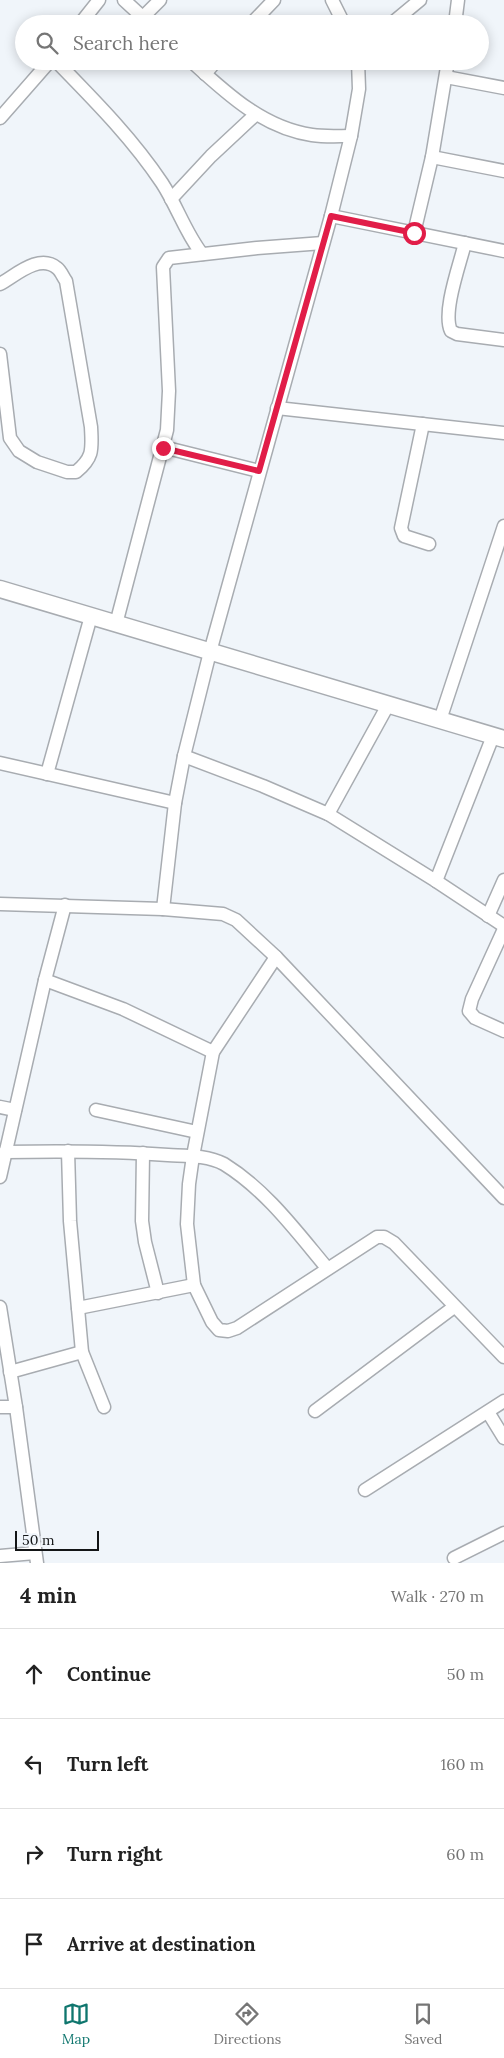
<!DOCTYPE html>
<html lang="en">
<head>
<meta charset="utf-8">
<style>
	:root { --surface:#fff; --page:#f6f6f6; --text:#222; --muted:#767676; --line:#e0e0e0; --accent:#0f766e }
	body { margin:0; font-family:Lora,serif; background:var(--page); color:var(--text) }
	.scale { position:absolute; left:15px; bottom:12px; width:84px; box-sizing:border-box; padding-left:5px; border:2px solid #131516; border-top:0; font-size:14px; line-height:18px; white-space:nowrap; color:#131516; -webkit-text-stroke:4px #f0f5fa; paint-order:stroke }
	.stop { position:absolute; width:15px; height:15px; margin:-11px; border:4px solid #e11d48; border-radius:50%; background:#fff }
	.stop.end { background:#e11d48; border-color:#fff; box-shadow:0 1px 5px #0008 }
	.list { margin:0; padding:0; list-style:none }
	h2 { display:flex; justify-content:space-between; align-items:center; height:65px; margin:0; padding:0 20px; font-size:21px }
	h2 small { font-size:16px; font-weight:400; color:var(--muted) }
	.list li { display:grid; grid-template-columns:32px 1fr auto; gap:15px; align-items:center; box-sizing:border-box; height:90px; padding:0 20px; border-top:1px solid var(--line) }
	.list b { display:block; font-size:19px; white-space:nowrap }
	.list em { font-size:16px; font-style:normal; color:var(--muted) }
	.icon { flex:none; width:28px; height:28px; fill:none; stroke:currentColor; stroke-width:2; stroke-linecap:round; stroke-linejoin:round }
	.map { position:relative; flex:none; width:504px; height:1563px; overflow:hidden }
	.search { position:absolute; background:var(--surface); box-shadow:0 2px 12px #0003; left:15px; right:15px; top:15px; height:55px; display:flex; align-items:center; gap:12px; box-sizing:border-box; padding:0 18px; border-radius:28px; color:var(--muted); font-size:19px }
	.sheet { height:425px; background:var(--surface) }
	nav { display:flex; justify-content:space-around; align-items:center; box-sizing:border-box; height:70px; border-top:1px solid var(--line); background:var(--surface); font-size:14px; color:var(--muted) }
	nav a { display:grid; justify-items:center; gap:2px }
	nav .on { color:var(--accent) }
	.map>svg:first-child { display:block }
</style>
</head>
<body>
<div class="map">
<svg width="504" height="1563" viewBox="0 0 504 1563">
	<rect width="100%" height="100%" fill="#f0f5fa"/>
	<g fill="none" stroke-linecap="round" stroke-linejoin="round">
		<g stroke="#a8acb1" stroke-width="15">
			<g id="minor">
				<polyline points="124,0 150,24"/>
				<polyline points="332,0 344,24"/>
				<polyline points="143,17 160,0"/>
				<polyline points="80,24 99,0"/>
				<polyline points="251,24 274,0"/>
				<polyline points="391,24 420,0"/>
				<polyline points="455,24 458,0"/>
				<path d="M56,61C94,100 132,138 162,183C177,206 185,232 202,254"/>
				<path d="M191,61C226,93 263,128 312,135C325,137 338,136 351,136"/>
				<polyline points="205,74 216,61"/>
				<polyline points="446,77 504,88"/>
				<polyline points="0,118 50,61"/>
				<polyline points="432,157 504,171"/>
				<polyline points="171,199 211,156 255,115"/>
				<polyline points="331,216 504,251"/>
				<polyline points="414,233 432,157 448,61"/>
				<path d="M465,243C460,264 442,312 451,331L457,334L504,340"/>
				<path d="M0,284C15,276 39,253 57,268C61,271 63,277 66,281L91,427C92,449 94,457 76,472H67L37,462L19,451L10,438L0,354"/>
				<polyline points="277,408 504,433"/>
				<polyline points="423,424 401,528 404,536 429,544"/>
				<polyline points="163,447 259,471"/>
				<polyline points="116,624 167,430 169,391 163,267 169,258 257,248 323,243"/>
				<polyline points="440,720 504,526"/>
				<polyline points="184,756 263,786 328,814 436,881 504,926"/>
				<polyline points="0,763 175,803"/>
				<polyline points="47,774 91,616"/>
				<polyline points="328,814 388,705"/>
				<polyline points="436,881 493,736"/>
				<polyline points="0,904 163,909 223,914 236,920 276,957 504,1198"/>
				<polyline points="163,909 175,803 184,756 210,652 331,216 351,136 359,89 358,61"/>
				<polyline points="488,916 504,880"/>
				<polyline points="504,929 472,999 469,1011 475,1018 504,1031"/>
				<polyline points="276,957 213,1052 193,1156 189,1184 187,1224 194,1285 212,1322 219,1330 228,1331 237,1328 377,1237 384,1237 394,1243 504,1357"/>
				<polyline points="45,980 123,1009 213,1052"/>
				<polyline points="0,1107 15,1110"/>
				<polyline points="96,1110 197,1132"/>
				<polyline points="68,1151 70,1221 82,1352 104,1407"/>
				<path d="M5,1152C59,1151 114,1151 168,1155C186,1156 207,1155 224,1164C266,1190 296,1231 327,1268"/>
				<polyline points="143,1153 142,1221 145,1242 158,1293"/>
				<polyline points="0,1177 45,980 65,905"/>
				<polyline points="0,1307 16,1407 37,1563"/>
				<polyline points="78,1308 194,1285"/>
				<polyline points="10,1372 82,1352"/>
				<polyline points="0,1407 16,1407"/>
				<polyline points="315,1411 454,1307"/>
				<polyline points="488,1412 504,1438"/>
				<polyline points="365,1490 504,1401"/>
				<polyline points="0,1556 35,1553"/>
				<polyline points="454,1558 504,1533"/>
			</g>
		</g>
		<g stroke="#a8acb1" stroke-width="19">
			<polyline id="major" points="0,589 504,739"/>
		</g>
		<use href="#minor" stroke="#fff" stroke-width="12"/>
		<use href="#major" stroke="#fff" stroke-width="16"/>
	</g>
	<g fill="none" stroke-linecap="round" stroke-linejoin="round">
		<polyline stroke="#e11d48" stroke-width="6" points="163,448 259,471 331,216 414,233"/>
	</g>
</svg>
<div class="scale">50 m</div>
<div class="stop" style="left:414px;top:233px"></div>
<div class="stop end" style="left:163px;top:448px"></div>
<div class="search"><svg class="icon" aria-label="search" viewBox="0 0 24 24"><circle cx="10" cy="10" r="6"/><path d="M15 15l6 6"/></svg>Search here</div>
</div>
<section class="sheet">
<h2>4 min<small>Walk · 270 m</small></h2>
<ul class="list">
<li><svg class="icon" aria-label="ahead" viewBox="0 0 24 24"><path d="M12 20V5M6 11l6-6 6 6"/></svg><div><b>Continue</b></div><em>50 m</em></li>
<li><svg class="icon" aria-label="left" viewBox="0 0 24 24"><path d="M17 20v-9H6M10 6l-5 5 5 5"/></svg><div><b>Turn left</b></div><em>160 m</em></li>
<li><svg class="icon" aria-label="right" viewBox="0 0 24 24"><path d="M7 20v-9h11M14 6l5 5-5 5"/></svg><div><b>Turn right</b></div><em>60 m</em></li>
<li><svg class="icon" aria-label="arrive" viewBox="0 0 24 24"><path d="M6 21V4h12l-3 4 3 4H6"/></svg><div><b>Arrive at destination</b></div></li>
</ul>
</section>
<nav>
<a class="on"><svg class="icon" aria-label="map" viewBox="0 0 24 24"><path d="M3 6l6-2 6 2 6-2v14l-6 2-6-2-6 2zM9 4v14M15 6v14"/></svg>Map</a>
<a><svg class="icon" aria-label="directions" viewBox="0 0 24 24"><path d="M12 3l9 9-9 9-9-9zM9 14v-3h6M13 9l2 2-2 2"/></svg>Directions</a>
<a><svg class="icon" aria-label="saved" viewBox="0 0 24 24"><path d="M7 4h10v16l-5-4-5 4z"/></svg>Saved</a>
</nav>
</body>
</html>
